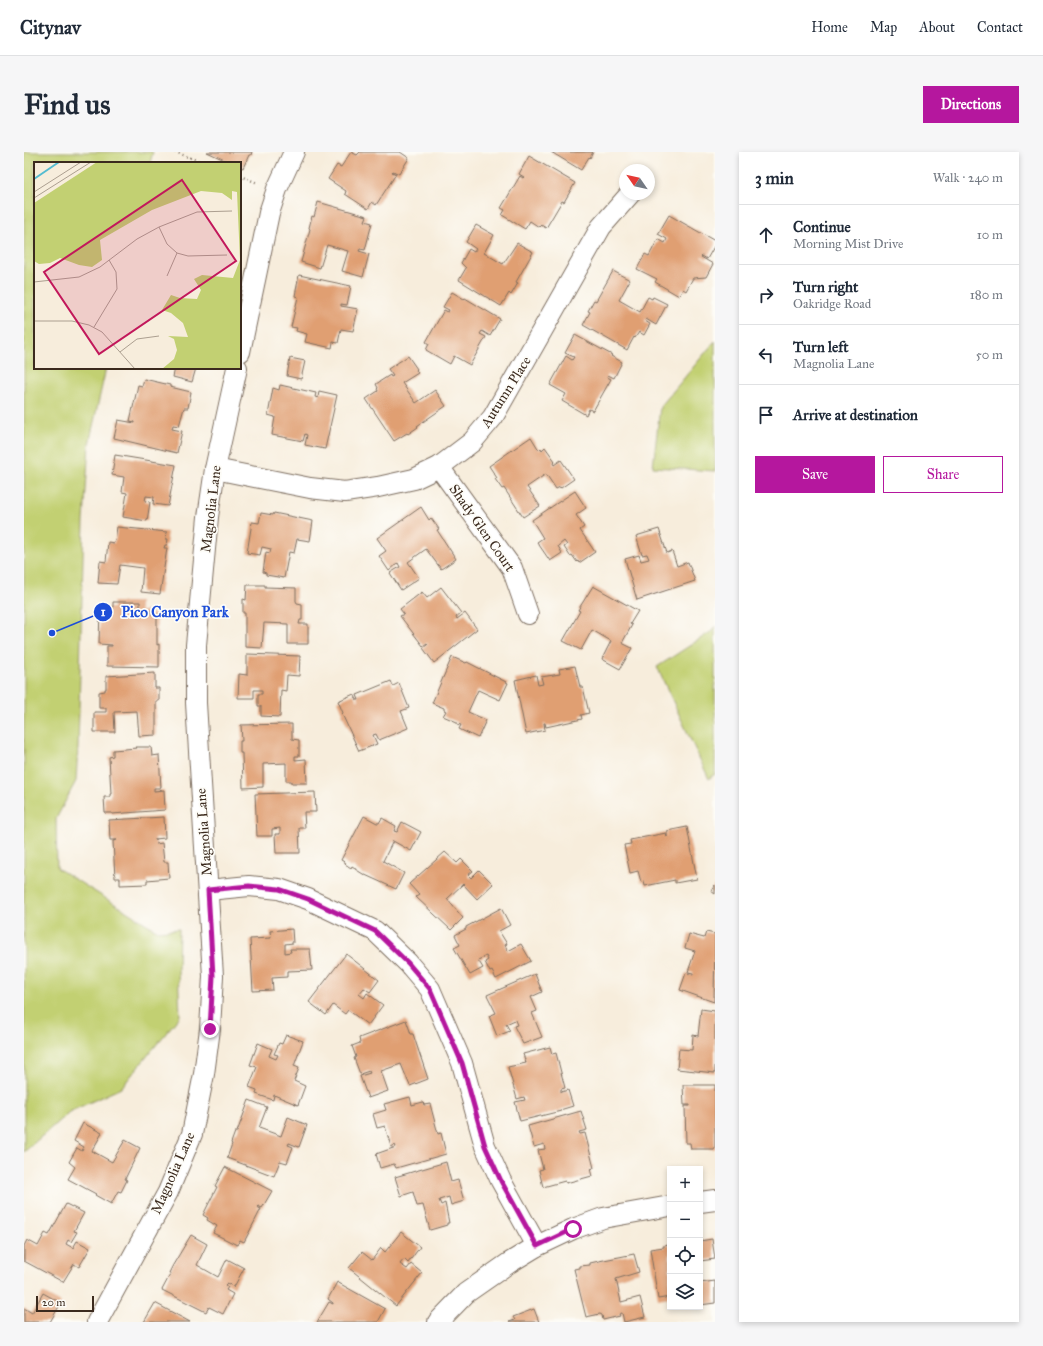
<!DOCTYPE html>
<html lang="en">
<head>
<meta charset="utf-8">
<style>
	:root { --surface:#fff; --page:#f6f6f7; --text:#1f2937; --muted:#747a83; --line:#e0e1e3; --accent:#b5179e }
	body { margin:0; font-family:"IM FELL Great Primer",serif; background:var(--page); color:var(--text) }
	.controls { position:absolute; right:12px; bottom:12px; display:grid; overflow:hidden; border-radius:0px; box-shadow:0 2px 6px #0003 }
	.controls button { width:36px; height:36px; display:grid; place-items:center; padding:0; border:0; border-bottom:1px solid var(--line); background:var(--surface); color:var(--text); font:20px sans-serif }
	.compass { position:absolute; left:595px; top:12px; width:36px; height:36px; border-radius:50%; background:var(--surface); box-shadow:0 2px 6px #0003; rotate:304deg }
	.scale { position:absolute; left:12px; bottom:10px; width:58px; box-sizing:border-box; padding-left:4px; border:2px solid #3b2a1e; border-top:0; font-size:11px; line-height:14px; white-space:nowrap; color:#3b2a1e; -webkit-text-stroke:3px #fdfcf7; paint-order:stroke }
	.stop { position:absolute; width:12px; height:12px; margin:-9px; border:3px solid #b5179e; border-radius:50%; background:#fff }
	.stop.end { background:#b5179e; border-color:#fff; box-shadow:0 1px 4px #0008 }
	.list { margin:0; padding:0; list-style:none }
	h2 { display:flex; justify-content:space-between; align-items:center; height:52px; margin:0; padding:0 16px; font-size:17px }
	h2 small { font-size:13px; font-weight:400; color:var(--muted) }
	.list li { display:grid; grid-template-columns:26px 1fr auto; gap:12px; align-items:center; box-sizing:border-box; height:60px; padding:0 16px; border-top:1px solid var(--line) }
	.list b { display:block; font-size:15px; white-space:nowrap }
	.list p { margin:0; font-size:13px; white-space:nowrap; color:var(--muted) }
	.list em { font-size:13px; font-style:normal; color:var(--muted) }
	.actions { display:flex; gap:8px; padding:12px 16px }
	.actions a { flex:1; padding:9px 0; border:1px solid var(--accent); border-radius:0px; text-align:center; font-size:14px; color:var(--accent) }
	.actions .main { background:var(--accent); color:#fff }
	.icon { flex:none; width:22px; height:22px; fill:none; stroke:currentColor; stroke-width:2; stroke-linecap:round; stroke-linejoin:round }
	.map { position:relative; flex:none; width:691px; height:1170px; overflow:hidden; border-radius:0px }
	header { display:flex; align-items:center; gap:24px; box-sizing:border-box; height:56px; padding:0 20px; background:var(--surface); border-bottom:1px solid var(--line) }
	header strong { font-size:19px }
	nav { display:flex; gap:22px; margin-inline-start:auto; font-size:14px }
	.intro { display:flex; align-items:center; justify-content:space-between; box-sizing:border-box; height:96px; padding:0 24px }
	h1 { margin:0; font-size:28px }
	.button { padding:10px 18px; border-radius:0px; background:var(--accent); color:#fff; font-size:14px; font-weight:700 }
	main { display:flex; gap:24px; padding:0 24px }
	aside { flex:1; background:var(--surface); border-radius:0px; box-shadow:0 2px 6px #0003 }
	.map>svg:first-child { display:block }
</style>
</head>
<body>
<header>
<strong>Citynav</strong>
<nav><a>Home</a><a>Map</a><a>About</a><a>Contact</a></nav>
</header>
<div class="intro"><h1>Find us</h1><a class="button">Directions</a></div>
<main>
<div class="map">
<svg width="691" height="1170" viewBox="0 0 691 1170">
	<rect width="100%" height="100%" fill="#fdfcf7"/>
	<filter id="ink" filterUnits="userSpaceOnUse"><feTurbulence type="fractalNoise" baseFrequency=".025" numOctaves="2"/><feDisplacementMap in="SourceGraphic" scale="8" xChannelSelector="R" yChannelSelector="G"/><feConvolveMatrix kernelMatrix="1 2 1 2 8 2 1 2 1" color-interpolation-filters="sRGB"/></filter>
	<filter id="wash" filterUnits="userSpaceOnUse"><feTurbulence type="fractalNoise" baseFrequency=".012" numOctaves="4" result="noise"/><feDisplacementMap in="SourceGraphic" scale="16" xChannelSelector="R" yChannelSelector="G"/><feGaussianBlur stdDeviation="0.9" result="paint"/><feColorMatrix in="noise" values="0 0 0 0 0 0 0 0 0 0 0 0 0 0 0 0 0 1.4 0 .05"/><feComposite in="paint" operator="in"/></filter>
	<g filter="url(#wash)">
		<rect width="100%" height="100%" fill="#f7eddc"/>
		<g fill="#c2d072" stroke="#7e7d48">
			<polygon points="0,0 129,0 126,11 11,11 11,216 82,216 65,292 60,368 54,595 52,629 32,667 33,716 134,779 155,777 154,817 156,864 97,936 45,960 0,1000"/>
			<polygon points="691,189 691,319 629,315 636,255"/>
			<polygon points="691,474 691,622 685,627 633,515 688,479"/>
		</g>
		<g id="blocks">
			<g fill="#e09f72">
				<polygon points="183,0 228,0 227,3 225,3 219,16 216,15 216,11 207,11"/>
				<polygon points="327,0 333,3 336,0 376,0 385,6 375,22 369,19 368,20 372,22 352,53 348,50 344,57 321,42 322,39 304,27 313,13 317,15"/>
				<polygon points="527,0 569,0 566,6 565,5 557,18"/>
				<polygon points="505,4 551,31 540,50 538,49 522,76 517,73 515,75 506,69 501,77 478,63 481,58 477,56 496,24 499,26 500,25 495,22"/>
				<polygon points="294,50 343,64 341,69 348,71 341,98 336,97 335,99 345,102 339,125 318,119 324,99 303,93 296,116 277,110 286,77 285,76 288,64 290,65"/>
				<polygon points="645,63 691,89 691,93 683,107 678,104 677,105 689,112 682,125 669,126 662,139 659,137 655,144 631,130 633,127 613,117 621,102 625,104 634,87 641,91 643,87 634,82"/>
				<polygon points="452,73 470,83 460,101 479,112 493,91 509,100 492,130 494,131 487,143 485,141 477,154 435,128 442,116 437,111 445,97 450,100 452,97 442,90"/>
				<polygon points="589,119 606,128 595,148 616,160 624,145 628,147 629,145 643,152 632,173 622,167 621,169 626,172 620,183 615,180 611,186 610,185 603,198 559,173 566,160 564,159 570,148 572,149"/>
				<polygon points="275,123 327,134 323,153 317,152 317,154 334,157 329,179 317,177 314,191 309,190 308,196 281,190 283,182 272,179 273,176 267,175 274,145 271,144"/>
				<polygon points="428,140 440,147 441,146 476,167 466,184 458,179 456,182 462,185 446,213 430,204 426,212 402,198 405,192 402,190 420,158 424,160 425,158 419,155"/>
				<polygon points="551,183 588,203 587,204 598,210 590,226 584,223 583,225 587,227 569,259 565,257 562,263 538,249 542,242 526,233 542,204 548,208 550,205 541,201"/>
				<polygon points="384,204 393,217 392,218 394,221 378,231 392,251 411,238 422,254 393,274 394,275 384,282 383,281 370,289 342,247 354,239 353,237 354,236 352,232 366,223 367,225 369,224 364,217"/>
				<polygon points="266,206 281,209 277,227 263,224"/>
				<polygon points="151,216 172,216 168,230 149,225"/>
				<polygon points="120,227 146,233 146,235 167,240 164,256 160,256 155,274 149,273 148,277 158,279 153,301 90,286 94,268 111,271 111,270 106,269 114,233 118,234"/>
				<polygon points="256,233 292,241 291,245 294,246 295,239 313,243 301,297 281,293 283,283 281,282 279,289 248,283 251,265 244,263 249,236 255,238"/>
				<polygon points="507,285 515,298 517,296 518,298 521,295 531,309 529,311 530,313 537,308 550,327 537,336 536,335 532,337 522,322 503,335 516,354 499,365 480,336 478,337 471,327 473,326 465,314"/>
				<polygon points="91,303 152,313 144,354 129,352 130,345 122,344 121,349 126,350 123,369 99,365 103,341 98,340 100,325 88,323"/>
				<polygon points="551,339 562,356 552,363 560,375 556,378 571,400 555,411 554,409 553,410 548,403 546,404 540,395 543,393 540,389 534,394 538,401 526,409 513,390 519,386 508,368"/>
				<polygon points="397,355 405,368 407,366 415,377 413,378 432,407 417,417 402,397 384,410 395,426 377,438 366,421 376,415 374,411 365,419 355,404 362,399 353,386"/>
				<polygon points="237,361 249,363 250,361 289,369 286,389 273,387 270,401 265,400 260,426 242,423 242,421 239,420 242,400 246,401 247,397 238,395 236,403 223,401 228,370 235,371"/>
				<polygon points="93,375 143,380 142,387 144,387 143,393 141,393 140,396 143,396 136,442 117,440 119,416 96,413 93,432 74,431 76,409 82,410 84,390 90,391 90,389 91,389"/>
				<polygon points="635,377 643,401 648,399 653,414 664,410 671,429 613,448 601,407 615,403 617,409 625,407 623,402 618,403 612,384"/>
				<polygon points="223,433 241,433 241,435 272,436 272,449 273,451 278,452 278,468 276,468 275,472 284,472 284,492 264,492 264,472 240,471 238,496 221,495 221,461 219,461 219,447 222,448"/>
				<polygon points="569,434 614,459 606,472 608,473 598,491 608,496 596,517 578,507 587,489 568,478 557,498 539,489 556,459 554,458"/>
				<polygon points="417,435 437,461 432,465 433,467 441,461 453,477 410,511 399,496 404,492 403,491 399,494 376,464 380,462 376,457 398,440 403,446"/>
				<polygon points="89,450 116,450 116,459 127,459 127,462 133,462 133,493 135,492 135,515 83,514 83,494 88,494 88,493 75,492 76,456 89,456"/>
				<polygon points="223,502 276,504 275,524 263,523 262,539 257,538 256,565 237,564 237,554 234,554 234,542 238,542 238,538 230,538 230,546 214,546 215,522 223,523"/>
				<polygon points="428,505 442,511 443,510 484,531 476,548 454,538 444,560 462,568 454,586 435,577 437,573 433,572 433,570 419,564 422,559 420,558 420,556 408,551"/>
				<polygon points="551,514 556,535 559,535 565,561 557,563 558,567 522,575 521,571 520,571 521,578 502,582 491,528 512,523 514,533 519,532 517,525 536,522 535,517"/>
				<polygon points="131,521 131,536 135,536 135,549 132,549 132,583 115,584 113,559 90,560 91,580 70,580 70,560 82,560 82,556 75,556 75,540 81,539 81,537 82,537 82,524"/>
				<polygon points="367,529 369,534 375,531 385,556 377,559 384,576 355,588 352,582 349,583 353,592 335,599 318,562 319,561 314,549 330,542 333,548 335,548 333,543"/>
				<polygon points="268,572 268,587 275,588 275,604 271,604 271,608 282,607 283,631 267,631 267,629 262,629 262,611 239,612 239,635 219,636 218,601 216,601 216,589 218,589 217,573"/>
				<polygon points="112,595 127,595 128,604 135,603 137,636 130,636 130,639 140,638 141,658 88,662 88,661 81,661 80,645 86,645 86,642 87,642 85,605 89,604 89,598 113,596"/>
				<polygon points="291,640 292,660 280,660 281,676 275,676 276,701 252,701 251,682 256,682 256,676 248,677 248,684 233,684 231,642"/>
				<polygon points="340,664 353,671 355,671 358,666 372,674 370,679 373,680 378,670 397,680 387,699 369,689 359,709 380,721 372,737 339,722 331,717 331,716 328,714 327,716 321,712 322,711 317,708"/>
				<polygon points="140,665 141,686 131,687 132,692 138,691 140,710 144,710 145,726 123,728 123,732 96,733 96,726 91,726 89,689 93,688 86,688 85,668"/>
				<polygon points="663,675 673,727 651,731 651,728 621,734 620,729 617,730 614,719 606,721 600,693 607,692 606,688 642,681 643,685 643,679"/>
				<polygon points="421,700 433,711 437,707 449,719 444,723 447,726 455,718 469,732 453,747 439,732 423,747 439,766 427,778 392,745 395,743 385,732"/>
				<polygon points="691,733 691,742 687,739"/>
				<polygon points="477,756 486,773 475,779 483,792 481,793 484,799 497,792 507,809 472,827 468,819 466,820 461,810 464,808 462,804 454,808 459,816 446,823 430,796 436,793 431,783 442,777 442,775"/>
				<polygon points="268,777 269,791 261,792 261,801 267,800 266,797 286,797 288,818 263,819 263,825 248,826 249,838 229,839 226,787 247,786 246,779"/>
				<polygon points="682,780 691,782 690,850 656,838 662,821 669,823 669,821 664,820 671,799 661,796 665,782 680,786"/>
				<polygon points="322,802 355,828 346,840 340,836 335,842 340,846 343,841 359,853 344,873 324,858 321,862 309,853 302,863 285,850"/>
				<polygon points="511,822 518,840 507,845 513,859 508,861 518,885 499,892 490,874 493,873 491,868 482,872 486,879 473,884 465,864 472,861 463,843"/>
				<polygon points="677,857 691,859 691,921 653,917 655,897 668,898 669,883 674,884"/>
				<polygon points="382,868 387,882 389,882 404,927 386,934 377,912 357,919 364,939 344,946 336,924 346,921 345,919 336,922 330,906 332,905 328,894 336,891 335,886"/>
				<polygon points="262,883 279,889 270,914 275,916 270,929 281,934 274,953 250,943 249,948 232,942 233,938 225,935 233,915 226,913 234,891 248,897 245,904 252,907 254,903 250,902 255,891 258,892"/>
				<polygon points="526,895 528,902 532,901 541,936 537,937 537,940 544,938 549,954 536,958 537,959 496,969 491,950 501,948 500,945 493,947 484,915 502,911 499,902"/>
				<polygon points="659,933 691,933 691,997 667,997 666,991 662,991 661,954 666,954 666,953 660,953"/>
				<polygon points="386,945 388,953 399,950 400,953 406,952 414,982 417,981 422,1002 372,1016 370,1012 356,1016 352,1002 372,995 371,993 367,995 361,974 353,976 349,962 362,958 360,952"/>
				<polygon points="225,948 243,955 235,976 257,984 264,965 283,973 275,995 265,991 264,993 269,995 263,1011 256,1009 250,1024 203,1006 208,992 207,991 211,980 213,980"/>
				<polygon points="557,959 563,978 555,980 556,982 561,981 570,1016 566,1017 568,1024 542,1031 541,1029 519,1035 515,1018 519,1017 514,998 521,997 520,992 510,995 504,974"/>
				<polygon points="59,971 78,981 68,999 88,1010 101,988 116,996 101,1027 103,1028 97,1040 94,1039 87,1052 71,1043 72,1042 44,1027 51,1015 45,1010 53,996 58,999 60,995 50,989"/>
				<polygon points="422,1010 427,1030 434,1028 440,1049 427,1053 425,1045 415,1048 417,1053 421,1051 425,1071 423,1071 423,1073 406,1078 399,1053 393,1054 389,1040 377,1044 371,1025"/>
				<polygon points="201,1015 248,1039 238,1056 234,1054 233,1055 237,1057 220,1090 216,1088 213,1093 189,1081 193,1074 183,1068 184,1066 179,1063 193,1035 191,1034"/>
				<polygon points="42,1052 60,1061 50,1079 53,1080 47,1090 44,1088 42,1092 49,1096 53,1089 66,1096 55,1115 50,1112 39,1130 0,1109 0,1094 3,1088 14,1094 21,1081 25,1083"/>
				<polygon points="377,1080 396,1095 384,1111 380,1107 376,1112 383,1117 387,1112 398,1121 372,1154 325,1116 338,1100 348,1108 357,1096 361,1100"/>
				<polygon points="167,1083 183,1092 173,1113 194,1125 203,1107 220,1116 210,1135 203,1131 201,1133 204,1135 202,1138 209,1142 199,1162 185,1155 182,1160 138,1138 147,1121 145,1121 149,1113"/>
				<polygon points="688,1087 691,1107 676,1109 676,1089"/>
				<polygon points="646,1092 646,1145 634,1147 626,1097 640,1095 640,1093"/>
				<polygon points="610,1102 615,1120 592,1127 597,1150 616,1145 621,1165 600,1170 598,1161 595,1162 596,1164 579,1168 578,1163 576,1162 562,1165 550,1117 556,1116 556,1114 566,1113 566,1111 575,1109"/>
				<polygon points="691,1129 691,1151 676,1153 676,1131"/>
				<polygon points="313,1130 361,1157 354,1170 293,1170 305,1150 309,1152 309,1151 304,1147"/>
				<polygon points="19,1141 37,1151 26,1170 0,1170 0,1156 8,1161"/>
				<polygon points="131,1151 166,1170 120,1170"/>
				<polygon points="510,1157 515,1170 485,1170 491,1168 489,1165"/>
			</g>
		</g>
	</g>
	<g filter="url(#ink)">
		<use href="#blocks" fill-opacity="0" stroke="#7d6e60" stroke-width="1"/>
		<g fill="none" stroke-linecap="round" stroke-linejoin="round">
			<g stroke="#7d6e60" stroke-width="22">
				<g id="minor">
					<polyline points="216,200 245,61 253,37 270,0"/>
					<polyline points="415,315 488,416 504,462"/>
					<polyline points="191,317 286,336 321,340 354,335 390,327 415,315 448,290 469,265 577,75 606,42"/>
					<polyline points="184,738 225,734 255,737 284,747 351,779 384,811 406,837 438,911 461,994 477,1029 513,1094"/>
					<polyline points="676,1050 691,1048"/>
					<polyline points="73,1170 144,1040 168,982 180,922 186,877 189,824 172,551 172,493 184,365 191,317 213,216"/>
					<polyline points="414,1170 442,1141 485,1111 513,1094 549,1077 579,1066 646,1054"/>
				</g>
			</g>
			<g stroke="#7d6e60" stroke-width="2.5" stroke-dasharray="1 3" stroke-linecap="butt">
				<polyline points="151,0 180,11"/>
				<polyline points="216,24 234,31"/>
			</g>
			<use href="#minor" stroke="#fff" stroke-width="20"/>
		</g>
	</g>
	<g fill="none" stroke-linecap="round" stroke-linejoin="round" filter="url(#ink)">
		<polyline stroke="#b5179e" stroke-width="5" points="186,877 189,824 184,738 225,734 255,737 284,747 351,779 384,811 406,837 438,911 461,994 477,1029 513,1094 549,1077"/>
	</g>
	<g text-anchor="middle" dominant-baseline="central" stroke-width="3.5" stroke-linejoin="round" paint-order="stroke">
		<g font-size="14" fill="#3b2a1e" stroke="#fdfcf7">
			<text transform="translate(482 240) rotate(-58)">Autumn Place</text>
			<text transform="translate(187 357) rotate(-83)">Magnolia Lane</text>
			<text transform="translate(458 376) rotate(55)">Shady Glen Court</text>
			<text transform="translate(180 680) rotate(-94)">Magnolia Lane</text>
			<text transform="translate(149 1021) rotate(-66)">Magnolia Lane</text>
		</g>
	</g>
	<g transform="translate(10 10)">
		<rect width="207" height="207" fill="#f7eddc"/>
		<path d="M63,0H207V207H128L140,197L143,188L140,177L134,174L154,175L149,161L137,151L128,148L137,133L146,136L163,137L167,128L160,117L168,113L199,116L206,98L203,30L198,29V38L188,31L167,29L118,48L66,78L68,98L58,105L45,103L26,96L16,101L5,102L0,99V41Z" fill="#c2d072"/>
		<path fill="none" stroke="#54bcd1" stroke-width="2" d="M0,17L25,0"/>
		<path fill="none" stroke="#ac9f90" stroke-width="1" d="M0,30L47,0M0,36L57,0M125,65L133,82L143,91L154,94L193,93M133,114L143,91M0,120L45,115L66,105L103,77L125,65L163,50L198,49M0,159H38L55,163L68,170L101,207M60,165L83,127L82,110L75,98M86,190L103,177L125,174"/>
		<path fill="#c2185b" fill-opacity="0.15" stroke="#c2185b" stroke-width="2" d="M148,18L202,99L65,192L10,110Z"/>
		<rect width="207" height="207" fill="none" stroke="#3b2a1e" stroke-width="2"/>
	</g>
	<path fill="none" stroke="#1d4ed8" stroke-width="1.5" d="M28 481L79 460"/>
	<g fill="#1d4ed8" stroke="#fdfcf7" stroke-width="1.5">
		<circle cx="28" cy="481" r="4"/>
		<circle cx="79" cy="460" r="10"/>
	</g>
	<g font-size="12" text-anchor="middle" font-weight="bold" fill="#fff">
		<text x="79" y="464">1</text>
	</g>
	<g font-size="15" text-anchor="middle" font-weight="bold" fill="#1d4ed8" stroke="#fdfcf7" stroke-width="3.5" stroke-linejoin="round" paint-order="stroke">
		<text x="151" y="465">Pico Canyon Park</text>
	</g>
</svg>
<div class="controls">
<button>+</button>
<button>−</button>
<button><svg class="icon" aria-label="locate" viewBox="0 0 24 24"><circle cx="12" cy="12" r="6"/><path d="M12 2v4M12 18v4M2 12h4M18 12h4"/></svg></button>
<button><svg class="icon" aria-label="layers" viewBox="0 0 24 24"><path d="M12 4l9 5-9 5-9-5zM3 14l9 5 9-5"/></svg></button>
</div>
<svg class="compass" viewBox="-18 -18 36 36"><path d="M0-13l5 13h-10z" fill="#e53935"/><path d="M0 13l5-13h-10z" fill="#747a83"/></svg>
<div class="scale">20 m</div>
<div class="stop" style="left:549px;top:1077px"></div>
<div class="stop end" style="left:186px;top:877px"></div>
</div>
<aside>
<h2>3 min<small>Walk · 240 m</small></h2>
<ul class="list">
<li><svg class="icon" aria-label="ahead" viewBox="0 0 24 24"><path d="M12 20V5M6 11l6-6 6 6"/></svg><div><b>Continue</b><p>Morning Mist Drive</p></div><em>10 m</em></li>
<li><svg class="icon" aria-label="right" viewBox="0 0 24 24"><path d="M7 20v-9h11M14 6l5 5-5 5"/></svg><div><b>Turn right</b><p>Oakridge Road</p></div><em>180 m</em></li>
<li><svg class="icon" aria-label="left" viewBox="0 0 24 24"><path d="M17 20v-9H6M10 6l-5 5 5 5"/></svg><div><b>Turn left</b><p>Magnolia Lane</p></div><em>50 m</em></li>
<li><svg class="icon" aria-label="arrive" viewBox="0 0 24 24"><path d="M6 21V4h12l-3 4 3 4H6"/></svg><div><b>Arrive at destination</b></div></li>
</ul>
<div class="actions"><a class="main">Save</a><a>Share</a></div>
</aside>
</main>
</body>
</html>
